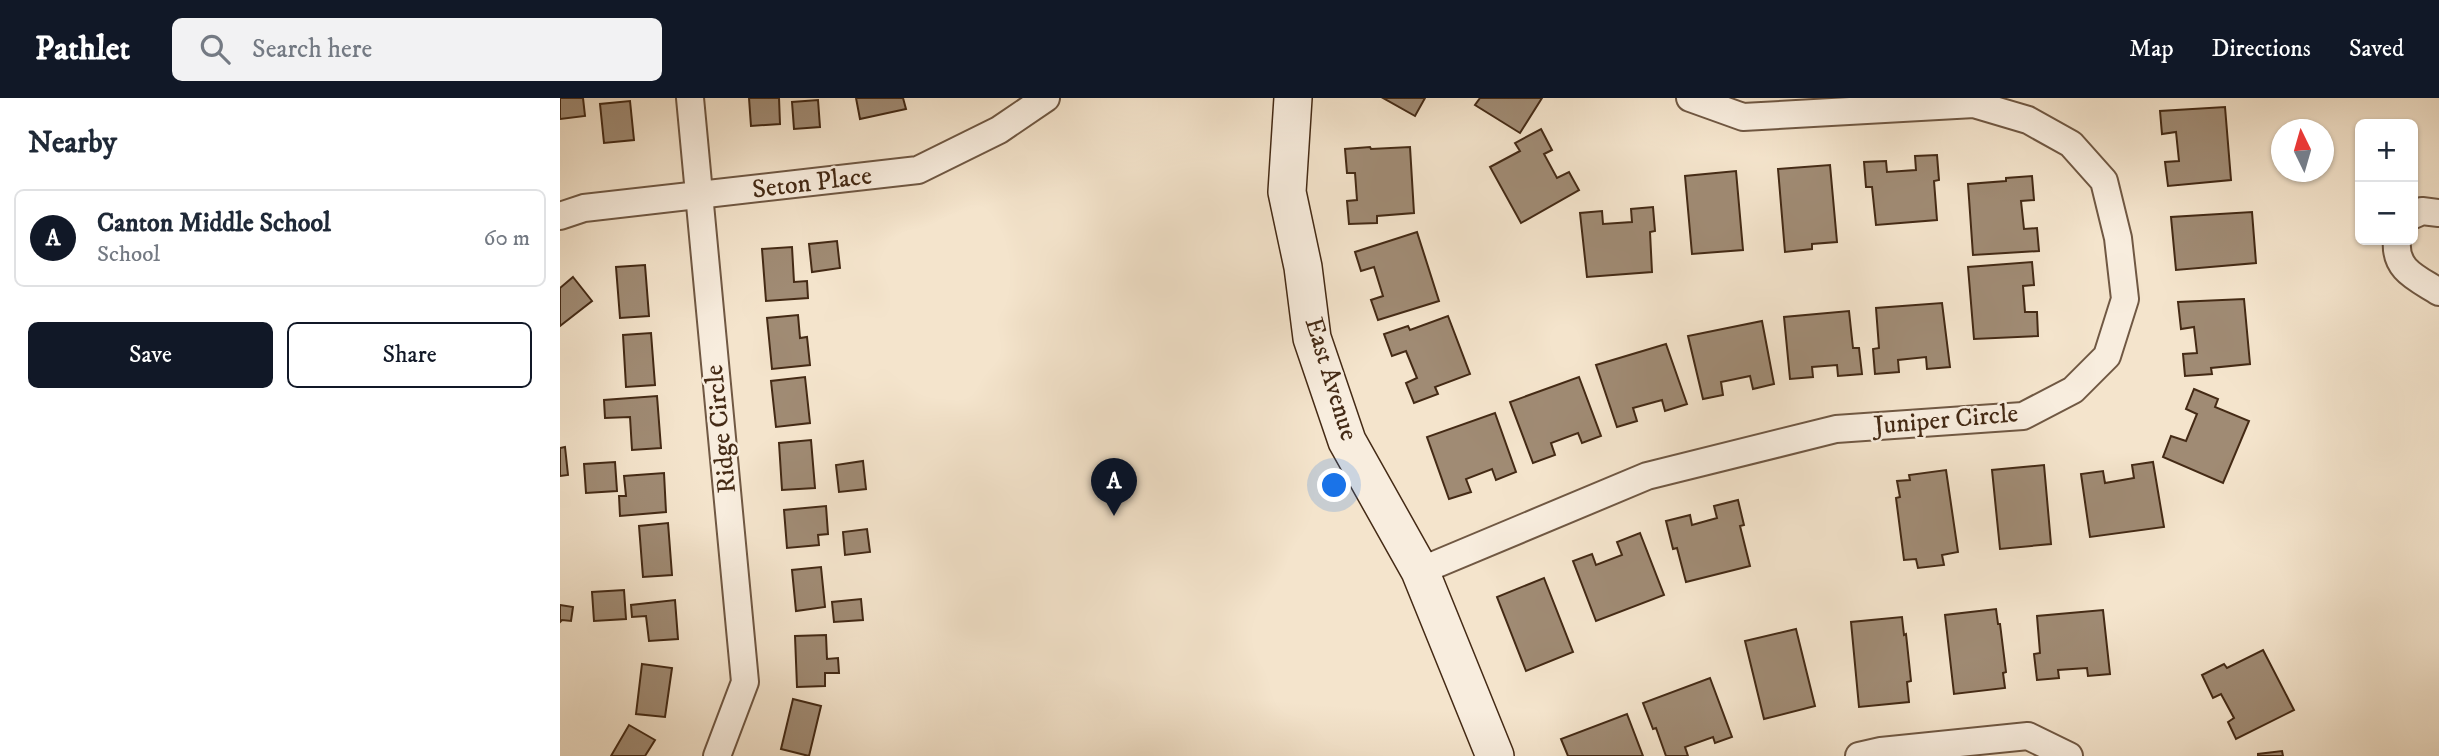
<!DOCTYPE html>
<html lang="en">
<head>
<meta charset="utf-8">
<style>
	:root { --surface:#fff; --page:#f2f2f3; --text:#1f2937; --muted:#747a83; --line:#e0e1e3; --accent:#111827 }
	body { margin:0; font-family:"IM FELL DW Pica",serif; background:var(--page); color:var(--text) }
	.controls { position:absolute; right:21px; top:21px; display:grid; overflow:hidden; border-radius:10px; box-shadow:0 2px 5px #0004 }
	.controls button { width:63px; height:63px; display:grid; place-items:center; padding:0; border:0; border-bottom:2px solid var(--line); background:var(--surface); color:var(--text); font:35px sans-serif }
	.compass { position:absolute; left:1711px; top:21px; width:63px; height:63px; border-radius:50%; background:var(--surface); box-shadow:0 2px 5px #0004; rotate:355deg }
	.you { position:absolute; left:775px; top:388px; width:24px; height:24px; margin:-18px; border:5px solid #fff; border-radius:50%; background:#1a73e8; box-shadow:0 0 0 10px #1a73e833 }
	.badge { display:grid; place-items:center; width:46px; height:46px; border-radius:50%; background:var(--accent); color:#fff; font-size:23px; font-weight:700 }
	.pin { position:absolute; translate:-50% -58px; filter:drop-shadow(0 2px 4px #0008) }
	.pin::after { content:''; position:absolute; top:37px; width:24px; height:21px; background:inherit; clip-path:polygon(0 0,100% 0,50% 100%) }
	.list { margin:0; padding:0; list-style:none }
	h2 { display:flex; justify-content:space-between; align-items:center; height:91px; margin:0; padding:0 28px; font-size:30px }
	h2 small { font-size:23px; font-weight:400; color:var(--muted) }
	.list li { display:grid; grid-template-columns:46px 1fr auto; gap:21px; align-items:center; box-sizing:border-box; height:98px; margin:0 14px 14px; padding:0 14px; border:2px solid var(--line); border-radius:10px }
	.list b { display:block; font-size:26px; white-space:nowrap }
	.list p { margin:0; font-size:23px; white-space:nowrap; color:var(--muted) }
	.list em { font-size:23px; font-style:normal; color:var(--muted) }
	.actions { display:flex; gap:14px; padding:21px 28px }
	.actions a { flex:1; padding:16px 0; border:2px solid var(--accent); border-radius:10px; text-align:center; font-size:24px; color:var(--accent) }
	.actions .main { background:var(--accent); color:#fff }
	.icon { flex:none; width:38px; height:38px; fill:none; stroke:currentColor; stroke-width:2; stroke-linecap:round; stroke-linejoin:round }
	.map { position:relative; flex:none; width:1879px; height:658px; overflow:hidden }
	header { display:flex; align-items:center; gap:42px; box-sizing:border-box; height:98px; padding:0 35px; background:var(--accent); color:#fff }
	header strong { font-size:33px }
	nav { display:flex; gap:38px; margin-inline-start:auto; font-size:24px }
	.search { width:490px; height:63px; background:var(--page); display:flex; align-items:center; gap:18px; box-sizing:border-box; padding:0 24px; border-radius:10px; color:var(--muted); font-size:26px }
	main { display:flex }
	aside { flex:1; background:var(--surface) }
	.map>svg:first-child { display:block }
</style>
</head>
<body>
<header>
<strong>Pathlet</strong>
<div class="search"><svg class="icon" aria-label="search" viewBox="0 0 24 24"><circle cx="10" cy="10" r="6"/><path d="M15 15l6 6"/></svg>Search here</div>
<nav><a>Map</a><a>Directions</a><a>Saved</a></nav>
</header>
<main>
<aside>
<h2>Nearby<small></small></h2>
<ul class="list">
<li><span class="badge">A</span><div><b>Canton Middle School</b><p>School</p></div><em>60 m</em></li>
</ul>
<div class="actions"><a class="main">Save</a><a>Share</a></div>
</aside>
<div class="map">
<svg width="1879" height="658" viewBox="0 0 1879 658">
	<rect width="100%" height="100%" fill="#f4e4cc"/>
	<filter id="stains"><feTurbulence type="fractalNoise" baseFrequency=".00286" numOctaves="4"/><feColorMatrix values="0 0 0 0 .2 0 0 0 0 .09 0 0 0 0 .02 0 0 0 .5 -.17"/></filter>
	<radialGradient id="worn" r=".72"><stop offset=".6" stop-color="#630" stop-opacity="0"/><stop offset="1" stop-color="#630" stop-opacity=".3"/></radialGradient>
	<g fill="#a08b74" stroke="#442a15" stroke-width="2">
		<polygon points="0,0 23,0 25,18 0,21"/>
		<polygon points="189,0 219,0 220,26 191,28"/>
		<polygon points="296,0 343,0 346,11 300,21"/>
		<polygon points="823,0 865,0 855,18"/>
		<polygon points="920,0 982,0 960,35 915,7"/>
		<polygon points="258,2 260,29 234,31 232,4"/>
		<polygon points="70,3 74,42 44,45 40,6"/>
		<polygon points="1665,9 1671,82 1608,88 1605,64 1619,63 1616,34 1602,36 1600,13"/>
		<polygon points="981,31 992,52 984,56 997,80 1009,74 1019,92 961,125 930,69 960,53 955,45"/>
		<polygon points="810,49 811,51 850,49 854,115 817,118 817,125 789,126 787,103 797,102 795,75 787,75 785,51"/>
		<polygon points="1377,57 1379,82 1374,83 1377,122 1316,127 1312,89 1306,89 1304,64 1326,63 1327,74 1356,72 1355,58"/>
		<polygon points="1270,67 1277,144 1252,146 1252,151 1225,154 1218,71"/>
		<polygon points="1176,73 1183,152 1132,156 1125,78"/>
		<polygon points="1472,78 1474,102 1461,103 1464,131 1477,130 1479,153 1413,157 1408,86 1446,83 1446,80"/>
		<polygon points="1093,109 1095,133 1090,134 1092,174 1027,179 1020,115 1042,113 1043,126 1072,124 1071,111"/>
		<polygon points="1692,114 1696,165 1616,172 1611,119"/>
		<polygon points="857,134 879,203 818,222 811,202 823,198 814,169 801,173 795,154"/>
		<polygon points="277,143 280,170 252,174 249,146"/>
		<polygon points="232,149 234,184 247,183 248,200 206,203 202,151"/>
		<polygon points="1472,164 1474,187 1463,188 1465,214 1477,214 1478,238 1414,241 1408,169"/>
		<polygon points="85,167 89,218 60,220 56,169"/>
		<polygon points="13,179 32,203 0,228 0,190"/>
		<polygon points="1684,201 1690,266 1651,270 1652,276 1625,278 1623,256 1637,255 1634,229 1621,231 1618,204"/>
		<polygon points="1382,205 1390,269 1367,271 1366,259 1338,262 1339,274 1315,276 1313,251 1319,250 1316,210"/>
		<polygon points="1289,213 1293,250 1299,250 1302,276 1278,278 1277,267 1252,269 1253,279 1230,281 1224,219"/>
		<polygon points="238,217 240,240 247,239 250,267 212,271 207,220"/>
		<polygon points="888,218 910,276 875,289 878,296 854,305 846,285 857,280 846,253 832,258 824,236 848,228 850,232"/>
		<polygon points="1202,223 1214,286 1193,291 1190,278 1161,284 1163,297 1143,301 1128,238"/>
		<polygon points="91,235 95,287 66,289 63,237"/>
		<polygon points="1106,246 1127,306 1105,313 1102,302 1073,310 1077,323 1057,329 1036,267"/>
		<polygon points="245,279 250,325 216,329 211,283"/>
		<polygon points="1019,279 1041,338 1022,345 1018,335 991,345 995,357 973,365 950,304"/>
		<polygon points="1634,291 1658,301 1655,309 1689,323 1663,385 1603,359 1611,338 1626,343 1637,316 1626,311"/>
		<polygon points="97,298 101,350 72,352 70,319 45,320 44,302"/>
		<polygon points="935,315 956,374 936,382 932,371 906,381 911,394 889,401 867,339"/>
		<polygon points="251,342 255,390 222,392 219,345"/>
		<polygon points="5,349 8,377 0,378 0,350"/>
		<polygon points="303,363 306,391 279,394 276,367"/>
		<polygon points="55,364 57,393 26,395 24,366"/>
		<polygon points="1593,364 1604,429 1530,439 1521,376 1543,373 1545,385 1574,380 1572,367"/>
		<polygon points="1484,367 1491,446 1440,451 1432,372"/>
		<polygon points="1386,372 1398,454 1382,457 1384,467 1358,470 1356,461 1344,462 1336,400 1340,399 1337,383 1350,382 1349,377"/>
		<polygon points="104,375 106,414 60,418 59,398 66,398 64,378"/>
		<polygon points="1178,402 1184,427 1180,428 1190,468 1126,484 1117,450 1113,451 1106,423 1130,417 1132,427 1157,420 1154,408"/>
		<polygon points="266,408 268,436 258,437 259,447 227,450 224,412"/>
		<polygon points="108,425 112,477 83,479 79,428"/>
		<polygon points="307,431 310,454 285,457 283,434"/>
		<polygon points="1080,435 1104,497 1036,523 1013,463 1032,456 1036,467 1062,457 1057,444"/>
		<polygon points="261,469 265,509 236,513 232,472"/>
		<polygon points="984,480 1013,554 966,573 937,499"/>
		<polygon points="64,492 66,521 34,523 32,494"/>
		<polygon points="301,501 303,522 274,524 272,504"/>
		<polygon points="115,502 118,541 89,543 86,518 72,519 71,507"/>
		<polygon points="0,507 13,509 11,523 2,522 0,524"/>
		<polygon points="1436,511 1438,526 1440,526 1446,574 1443,575 1445,590 1394,596 1385,517"/>
		<polygon points="1543,512 1550,576 1528,578 1527,570 1498,572 1499,580 1477,582 1474,556 1480,555 1477,518"/>
		<polygon points="1342,519 1344,537 1346,536 1351,583 1347,584 1349,604 1299,609 1291,524"/>
		<polygon points="1236,531 1255,608 1204,621 1185,543"/>
		<polygon points="266,537 267,561 278,560 279,575 265,575 265,588 237,589 235,538"/>
		<polygon points="1703,552 1734,612 1676,641 1668,624 1674,620 1661,596 1653,600 1642,577 1664,566 1667,570"/>
		<polygon points="82,566 112,570 105,619 76,616"/>
		<polygon points="1150,580 1172,639 1155,645 1153,639 1125,649 1128,658 1106,658 1096,630 1093,631 1083,605"/>
		<polygon points="233,601 261,608 249,658 221,651"/>
		<polygon points="1067,616 1083,658 1008,658 1001,641"/>
		<polygon points="69,627 95,642 85,658 51,658"/>
		<polygon points="1722,653 1723,658 1698,658 1698,656"/>
	</g>
	<g fill="none" stroke-linecap="round" stroke-linejoin="round">
		<g stroke="#705843" stroke-width="30">
			<g id="street">
				<polyline points="130,0 185,584 157,658"/>
				<polyline points="1853,117 1862,113 1879,115"/>
				<polyline points="0,118 24,110 358,72 439,32 486,0"/>
				<path d="M1837,142C1834,172 1857,180 1879,194"/>
				<polyline points="860,473 1087,378 1276,331 1463,318 1513,292 1547,258 1565,201 1558,140 1544,83 1511,46 1468,22 1414,6 1183,19 1130,0"/>
				<polyline points="1299,658 1321,653 1468,638 1509,658"/>
			</g>
		</g>
		<g stroke="#442a15" stroke-width="40">
			<polyline id="secondary" points="733,0 727,94 743,169 752,240 787,343 860,473 935,658"/>
		</g>
		<use href="#street" stroke="#f8edde" stroke-width="26"/>
		<use href="#secondary" stroke="#f8edde" stroke-width="37"/>
	</g>
	<g text-anchor="middle" dominant-baseline="central" stroke-width="5" stroke-linejoin="round" paint-order="stroke">
		<g font-size="26" fill="#442a15" stroke="#f8edde">
			<text transform="translate(252 85) rotate(-7)">Seton Place</text>
			<text transform="translate(771 281) rotate(73)">East Avenue</text>
			<text transform="translate(1386 322) rotate(-5)">Juniper Circle</text>
			<text transform="translate(161 331) rotate(-96)">Ridge Circle</text>
		</g>
	</g>
	<rect width="100%" height="100%" filter="url(#stains)"/>
	<rect width="100%" height="100%" fill="url(#worn)"/>
</svg>
<div class="controls">
<button>+</button>
<button>−</button>
</div>
<svg class="compass" viewBox="-18 -18 36 36"><path d="M0-13l5 13h-10z" fill="#e53935"/><path d="M0 13l5-13h-10z" fill="#747a83"/></svg>
<div class="you"></div>
<div class="pin badge" style="left:554px;top:418px">A</div>
</div>
</main>
</body>
</html>
